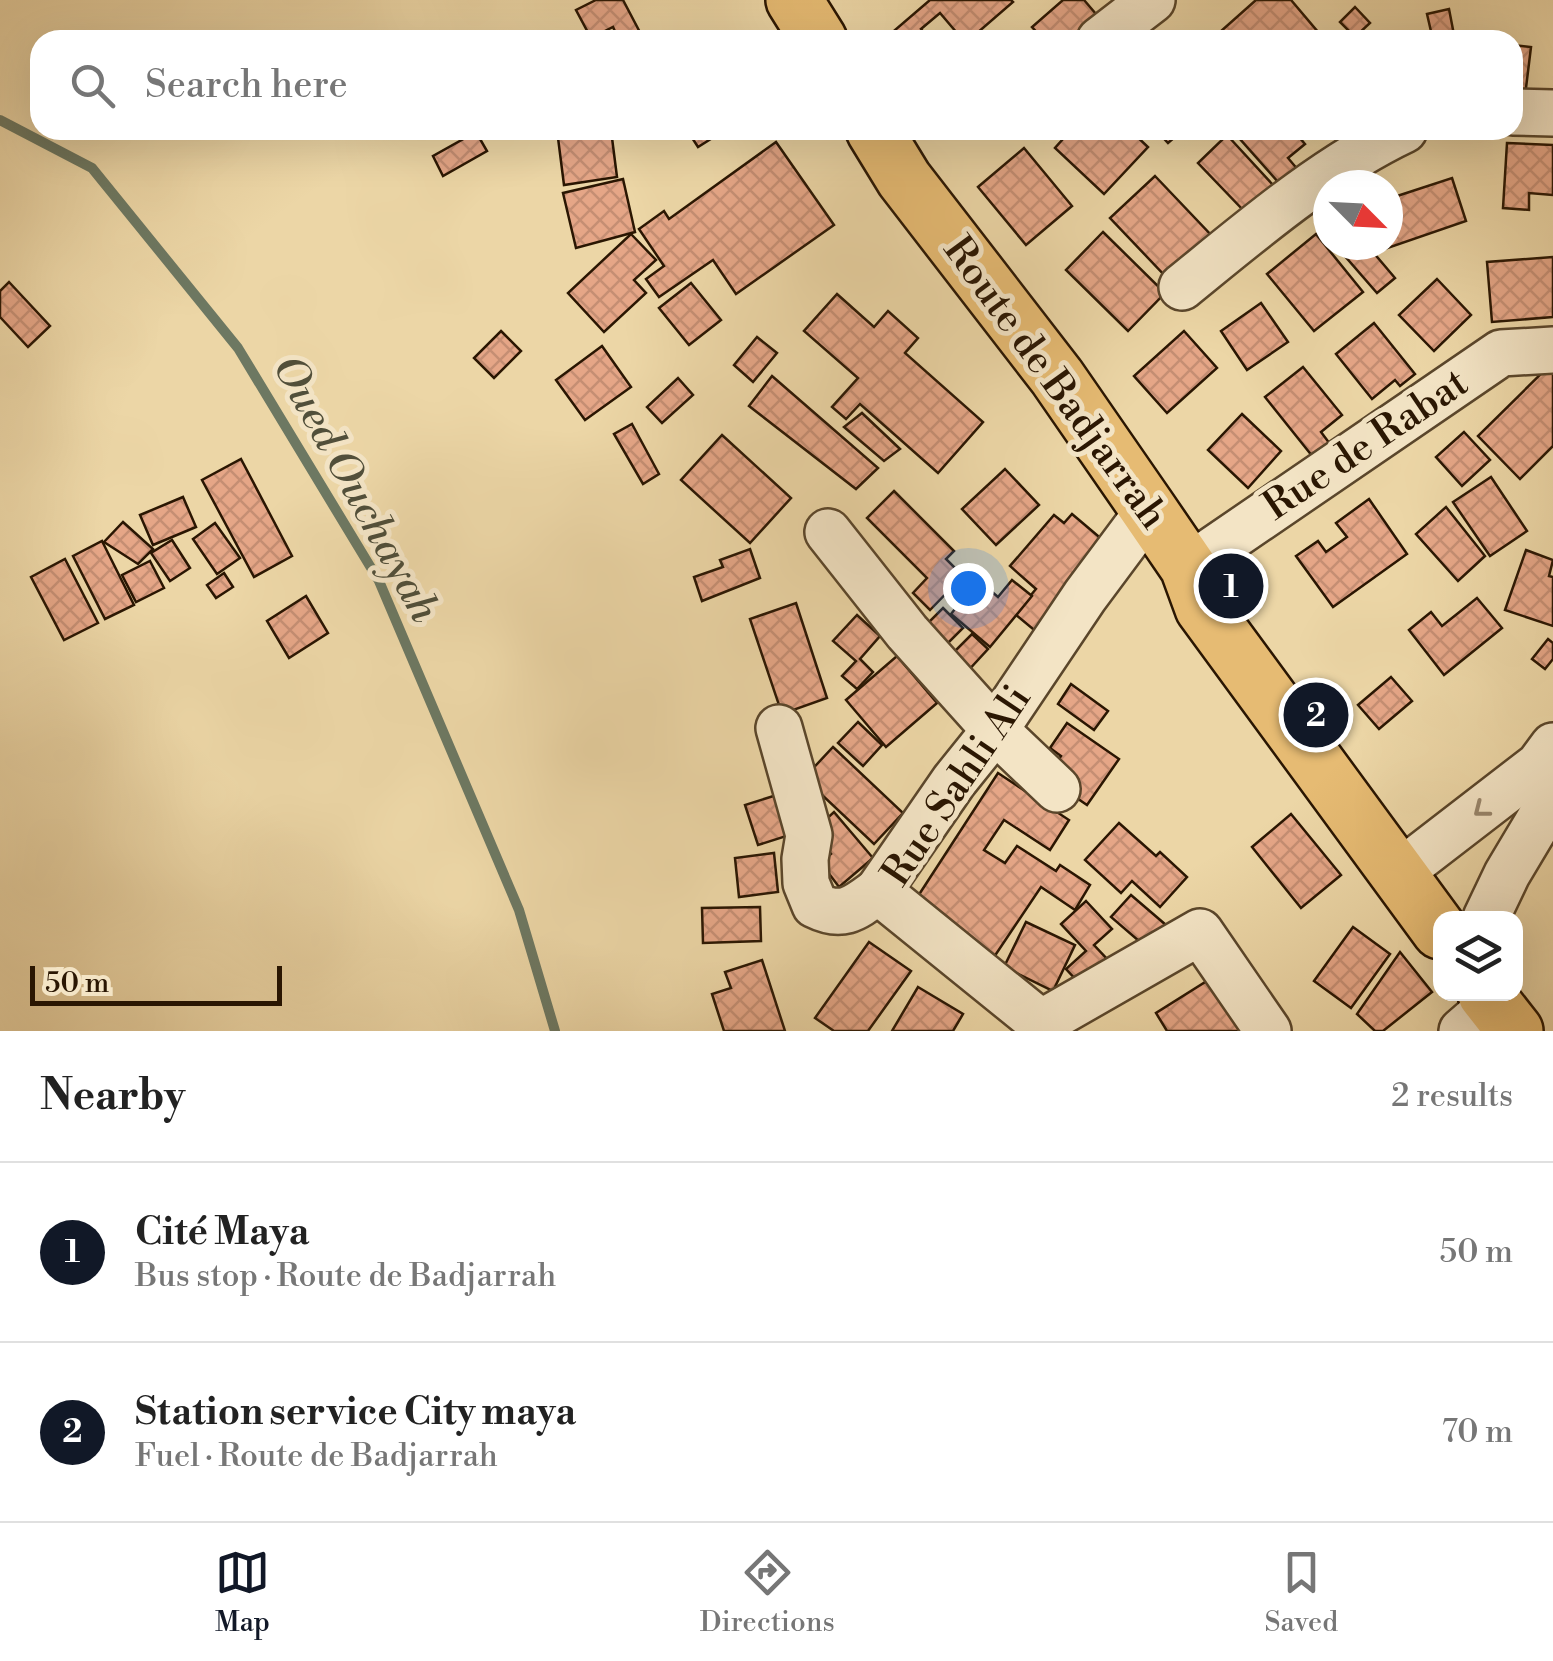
<!DOCTYPE html>
<html lang="en">
<head>
<meta charset="utf-8">
<style>
	:root { --surface:#fff; --page:#f6f6f6; --text:#222; --muted:#767676; --line:#e0e0e0; --accent:#111827 }
	body { margin:0; font-family:"Libre Bodoni",serif; background:var(--page); color:var(--text) }
	.controls { position:absolute; right:30px; bottom:30px; display:grid; overflow:hidden; border-radius:20px; box-shadow:0 10px 40px #0002 }
	.controls button { width:90px; height:90px; display:grid; place-items:center; padding:0; border:0; border-bottom:2px solid var(--line); background:var(--surface); color:var(--text); font:50px sans-serif }
	.compass { position:absolute; left:1313px; top:170px; width:90px; height:90px; border-radius:50%; background:var(--surface); box-shadow:0 10px 40px #0002; rotate:114deg }
	.scale { position:absolute; left:30px; bottom:25px; width:252px; box-sizing:border-box; padding-left:10px; border:5px solid #2a1602; border-top:0; font-size:28px; line-height:35px; white-space:nowrap; color:#2a1602; -webkit-text-stroke:8px #f3e4c5; paint-order:stroke }
	.you { position:absolute; left:968px; top:588px; width:35px; height:35px; margin:-25px; border:8px solid #fff; border-radius:50%; background:#1a73e8; box-shadow:0 0 0 15px #1a73e833 }
	.badge { display:grid; place-items:center; width:65px; height:65px; border-radius:50%; background:var(--accent); color:#fff; font-size:32px; font-weight:700 }
	.pin { position:absolute; translate:-50% -50%; border:5px solid #fff; box-shadow:0 2px 10px #0006 }
	.list { margin:0; padding:0; list-style:none }
	h2 { display:flex; justify-content:space-between; align-items:center; height:130px; margin:0; padding:0 40px; font-size:42px }
	h2 small { font-size:32px; font-weight:400; color:var(--muted) }
	.list li { display:grid; grid-template-columns:65px 1fr auto; gap:30px; align-items:center; box-sizing:border-box; height:180px; padding:0 40px; border-top:2px solid var(--line) }
	.list b { display:block; font-size:38px; white-space:nowrap }
	.list p { margin:0; font-size:32px; white-space:nowrap; color:var(--muted) }
	.list em { font-size:32px; font-style:normal; color:var(--muted) }
	.icon { flex:none; width:55px; height:55px; fill:none; stroke:currentColor; stroke-width:2; stroke-linecap:round; stroke-linejoin:round }
	.map { position:relative; flex:none; width:1553px; height:1031px; overflow:hidden }
	.search { position:absolute; background:var(--surface); box-shadow:0 10px 40px #0002; left:30px; right:30px; top:30px; height:110px; display:flex; align-items:center; gap:25px; box-sizing:border-box; padding:0 35px; border-radius:30px; color:var(--muted); font-size:38px }
	.sheet { height:490px; background:var(--surface) }
	nav { display:flex; justify-content:space-around; align-items:center; box-sizing:border-box; height:140px; border-top:2px solid var(--line); background:var(--surface); font-size:28px; color:var(--muted) }
	nav a { display:grid; justify-items:center; gap:5px }
	nav .on { color:var(--accent) }
	.map>svg:first-child { display:block }
</style>
</head>
<body>
<div class="map">
<svg width="1553" height="1031" viewBox="0 0 1553 1031">
	<defs>
		<pattern id="building-cross-hatch" width="8" height="8" patternUnits="userSpaceOnUse" patternTransform="scale(2.5)"><rect width="8" height="8" fill="#e5a687"/><path d="M0 0l8 8M0 8l8-8" fill="none" stroke="#c58e73"/></pattern>
	</defs>
	<rect width="100%" height="100%" fill="#ecd6a6"/>
	<filter id="stains"><feTurbulence type="fractalNoise" baseFrequency=".002" numOctaves="4"/><feColorMatrix values="0 0 0 0 .2 0 0 0 0 .09 0 0 0 0 .02 0 0 0 .5 -.17"/></filter>
	<radialGradient id="worn" r=".72"><stop offset=".6" stop-color="#630" stop-opacity="0"/><stop offset="1" stop-color="#630" stop-opacity=".3"/></radialGradient>
	<g fill="none" stroke-linecap="round" stroke-linejoin="round">
		<polyline stroke="#6d7862" stroke-width="10" points="0,120 92,168 238,348 379,581 519,910 555,1031"/>
	</g>
	<g fill="url(#building-cross-hatch)" stroke="#2a1602" stroke-width="2.5">
		<polygon points="596,0 623,0 644,40 619,40 613,27 591,38 576,10"/>
		<polygon points="930,0 1011,0 1013,2 969,40 963,40 940,13 921,29 930,40 892,40 888,36"/>
		<polygon points="1063,0 1084,0 1108,28 1094,40 1044,40 1032,27"/>
		<polygon points="1256,0 1291,0 1318,32 1309,40 1211,40"/>
		<polygon points="1355,7 1370,23 1355,37 1340,22"/>
		<polygon points="1449,9 1455,40 1433,40 1427,14"/>
		<polygon points="1513,45 1531,47 1525,96 1513,94"/>
		<polygon points="557,130 611,130 617,177 564,185"/>
		<polygon points="687,130 725,130 698,147"/>
		<polygon points="1071,130 1130,130 1148,147 1104,194 1055,148"/>
		<polygon points="1156,130 1183,130 1168,143"/>
		<polygon points="1250,130 1293,130 1305,144 1288,158 1310,184 1293,199 1240,139"/>
		<polygon points="476,132 487,151 443,176 433,156"/>
		<polygon points="1227,135 1273,185 1245,212 1198,163"/>
		<polygon points="776,142 834,225 736,294 713,260 659,297 646,279 664,266 639,229 664,211 669,219"/>
		<polygon points="1507,143 1553,145 1553,195 1529,193 1529,210 1503,208"/>
		<polygon points="1024,148 1072,206 1026,245 978,187"/>
		<polygon points="1155,176 1212,236 1168,279 1110,218"/>
		<polygon points="1452,178 1466,221 1379,251 1377,245 1388,245 1388,199"/>
		<polygon points="623,179 635,232 576,248 563,193"/>
		<polygon points="1103,232 1165,293 1128,331 1066,270"/>
		<polygon points="631,234 656,260 634,280 646,293 604,332 568,293"/>
		<polygon points="1316,234 1363,292 1314,331 1267,274"/>
		<polygon points="1355,245 1367,245 1395,278 1377,293 1344,255"/>
		<polygon points="1553,257 1553,317 1492,322 1487,262"/>
		<polygon points="1437,279 1471,315 1434,351 1399,315"/>
		<polygon points="9,282 50,326 28,347 0,317 0,291"/>
		<polygon points="691,283 721,320 689,345 659,308"/>
		<polygon points="837,294 874,327 888,311 918,338 905,353 983,422 938,473 860,404 846,419 832,407 858,378 804,331"/>
		<polygon points="1261,303 1288,342 1247,370 1221,331"/>
		<polygon points="1374,323 1415,374 1400,386 1395,380 1372,399 1336,354"/>
		<polygon points="501,331 521,351 494,378 474,358"/>
		<polygon points="1184,331 1217,368 1167,413 1134,376"/>
		<polygon points="757,337 777,353 753,382 734,365"/>
		<polygon points="602,346 631,387 585,420 556,380"/>
		<polygon points="1553,362 1553,446 1520,479 1478,436"/>
		<polygon points="1303,367 1342,415 1321,432 1330,444 1313,457 1265,397"/>
		<polygon points="772,376 878,468 856,489 749,406"/>
		<polygon points="678,378 693,395 662,423 647,407"/>
		<polygon points="862,413 900,449 884,461 844,427"/>
		<polygon points="1242,414 1281,451 1248,488 1208,450"/>
		<polygon points="632,424 659,474 643,484 614,434"/>
		<polygon points="1464,432 1490,460 1462,486 1436,457"/>
		<polygon points="722,435 791,498 750,543 681,480"/>
		<polygon points="241,459 292,556 254,577 202,480"/>
		<polygon points="1005,469 1039,505 996,545 962,509"/>
		<polygon points="1491,477 1527,531 1490,556 1453,502"/>
		<polygon points="894,491 954,551 946,559 963,576 930,610 913,593 927,578 867,518"/>
		<polygon points="183,497 196,527 153,545 140,515"/>
		<polygon points="1369,499 1407,554 1333,607 1296,556 1318,541 1326,552 1347,537 1336,523"/>
		<polygon points="1446,507 1485,556 1458,581 1416,534"/>
		<polygon points="1072,514 1111,547 1045,639 1015,614 1036,589 1010,566 1054,515 1064,523"/>
		<polygon points="123,522 153,549 138,564 104,542"/>
		<polygon points="215,523 240,558 217,574 193,539"/>
		<polygon points="172,540 190,568 170,581 151,553"/>
		<polygon points="102,541 134,605 105,619 73,556"/>
		<polygon points="750,549 760,578 702,601 694,577 723,567 720,560"/>
		<polygon points="1526,550 1553,560 1549,576 1553,577 1553,626 1505,610"/>
		<polygon points="65,559 98,623 64,640 31,577"/>
		<polygon points="150,561 164,588 136,602 122,575"/>
		<polygon points="224,573 233,587 216,598 207,585"/>
		<polygon points="978,580 998,597 1012,580 1032,596 990,647 951,614"/>
		<polygon points="306,596 328,633 289,658 267,621"/>
		<polygon points="1477,598 1502,628 1444,675 1409,630 1431,612 1442,626"/>
		<polygon points="796,603 827,698 782,714 750,619"/>
		<polygon points="943,608 963,628 940,651 920,631"/>
		<polygon points="857,615 880,636 860,659 873,672 857,689 842,676 856,661 833,641"/>
		<polygon points="972,634 988,649 965,674 948,658"/>
		<polygon points="1548,639 1553,643 1553,659 1545,669 1532,659"/>
		<polygon points="897,656 937,703 886,747 846,700"/>
		<polygon points="1391,677 1412,701 1379,729 1358,705"/>
		<polygon points="1071,684 1108,711 1094,730 1058,704"/>
		<polygon points="858,722 882,745 863,766 838,743"/>
		<polygon points="1067,723 1119,759 1087,805 1046,777 1061,756 1050,748"/>
		<polygon points="833,747 903,813 874,844 804,778"/>
		<polygon points="998,773 1069,820 1050,850 1004,820 984,850 1005,863 1017,846 1056,871 1060,865 1090,885 1075,910 1041,887 990,963 909,910"/>
		<polygon points="786,792 799,832 758,845 745,805"/>
		<polygon points="834,812 873,858 839,887 821,863 831,854 812,832"/>
		<polygon points="1291,814 1341,875 1301,908 1252,847"/>
		<polygon points="1119,823 1156,856 1160,852 1187,877 1160,907 1132,881 1121,893 1085,860"/>
		<polygon points="774,853 778,892 739,897 735,858"/>
		<polygon points="1131,895 1173,931 1154,954 1111,917"/>
		<polygon points="1086,901 1112,929 1094,945 1108,960 1081,985 1066,969 1086,951 1061,924"/>
		<polygon points="760,907 761,941 703,943 702,908"/>
		<polygon points="1026,922 1075,945 1053,991 1004,967"/>
		<polygon points="1353,927 1390,954 1351,1008 1314,981"/>
		<polygon points="869,942 911,971 868,1031 834,1031 815,1018"/>
		<polygon points="1400,952 1432,992 1383,1031 1375,1031 1357,1014"/>
		<polygon points="762,960 785,1031 724,1031 712,994 731,988 725,972"/>
		<polygon points="1218,974 1253,1031 1167,1031 1156,1013"/>
		<polygon points="918,987 963,1014 953,1031 892,1031"/>
	</g>
	<g fill="none" stroke-linecap="round" stroke-linejoin="round">
		<g stroke="#5a462b" stroke-width="50">
			<g id="minor">
				<polyline points="1100,40 1152,0"/>
				<polyline points="1513,112 1553,113"/>
				<path d="M1182,287C1251,231 1324,168 1404,130"/>
				<polyline points="1149,510 1085,596 995,730 954,781 878,891 1041,1023 1200,932 1268,1031"/>
				<polyline points="828,532 907,632 995,730 1057,789"/>
				<polyline points="1188,567 1501,353 1553,350"/>
				<path d="M779,728L809,835L805,859L806,883L815,905C843,919 855,908 878,891"/>
				<polyline points="1399,873 1539,765 1553,746"/>
				<polyline points="1486,918 1507,874 1553,797"/>
				<polyline points="1462,1031 1493,1004 1492,994"/>
			</g>
		</g>
		<g stroke="#2a1602" stroke-width="60">
			<g id="major">
				<polyline points="794,0 819,40"/>
				<polyline points="874,130 904,179 1057,377 1149,510 1188,567 1203,608 1440,931"/>
				<polyline points="1486,994 1515,1031"/>
			</g>
		</g>
		<use href="#minor" stroke="#f3e4c5" stroke-width="45"/>
		<use href="#major" stroke="#e6bb73" stroke-width="55"/>
	</g>
	<defs><path id="oneway-chevron" d="M-2-3.5L2.5 0L-2 3.5" fill="none" stroke-width="1.6" stroke-linecap="round" stroke-linejoin="round" transform="scale(2.5)"/></defs>
	<use stroke="#99876d" href="#oneway-chevron" transform="translate(1481 810) rotate(142)"/>
	<g text-anchor="middle" dominant-baseline="central" stroke-width="10" stroke-linejoin="round" paint-order="stroke">
		<g font-size="40" fill="#2a1602" stroke="#f3e4c5">
			<text transform="translate(1055 383) rotate(54)">Route de Badjarrah</text>
			<text transform="translate(1366 445) rotate(-34)">Rue de Rabat</text>
			<text transform="translate(957 786) rotate(-56)">Rue Sahli Ali</text>
		</g>
		<g font-size="42" font-style="italic" fill="#514f3a" stroke="#f3e4c5">
			<text transform="translate(355 489) rotate(61)">Oued Ouchayah</text>
		</g>
	</g>
	<rect width="100%" height="100%" filter="url(#stains)"/>
	<rect width="100%" height="100%" fill="url(#worn)"/>
</svg>
<div class="controls">
<button><svg class="icon" aria-label="layers" viewBox="0 0 24 24"><path d="M12 4l9 5-9 5-9-5zM3 14l9 5 9-5"/></svg></button>
</div>
<svg class="compass" viewBox="-18 -18 36 36"><path d="M0-13l5 13h-10z" fill="#e53935"/><path d="M0 13l5-13h-10z" fill="#767676"/></svg>
<div class="scale">50 m</div>
<div class="you"></div>
<div class="pin badge" style="left:1231px;top:586px">1</div>
<div class="pin badge" style="left:1316px;top:715px">2</div>
<div class="search"><svg class="icon" aria-label="search" viewBox="0 0 24 24"><circle cx="10" cy="10" r="6"/><path d="M15 15l6 6"/></svg>Search here</div>
</div>
<section class="sheet">
<h2>Nearby<small>2 results</small></h2>
<ul class="list">
<li><span class="badge">1</span><div><b>Cité Maya</b><p>Bus stop · Route de Badjarrah</p></div><em>50 m</em></li>
<li><span class="badge">2</span><div><b>Station service City maya</b><p>Fuel · Route de Badjarrah</p></div><em>70 m</em></li>
</ul>
</section>
<nav>
<a class="on"><svg class="icon" aria-label="map" viewBox="0 0 24 24"><path d="M3 6l6-2 6 2 6-2v14l-6 2-6-2-6 2zM9 4v14M15 6v14"/></svg>Map</a>
<a><svg class="icon" aria-label="directions" viewBox="0 0 24 24"><path d="M12 3l9 9-9 9-9-9zM9 14v-3h6M13 9l2 2-2 2"/></svg>Directions</a>
<a><svg class="icon" aria-label="saved" viewBox="0 0 24 24"><path d="M7 4h10v16l-5-4-5 4z"/></svg>Saved</a>
</nav>
</body>
</html>
